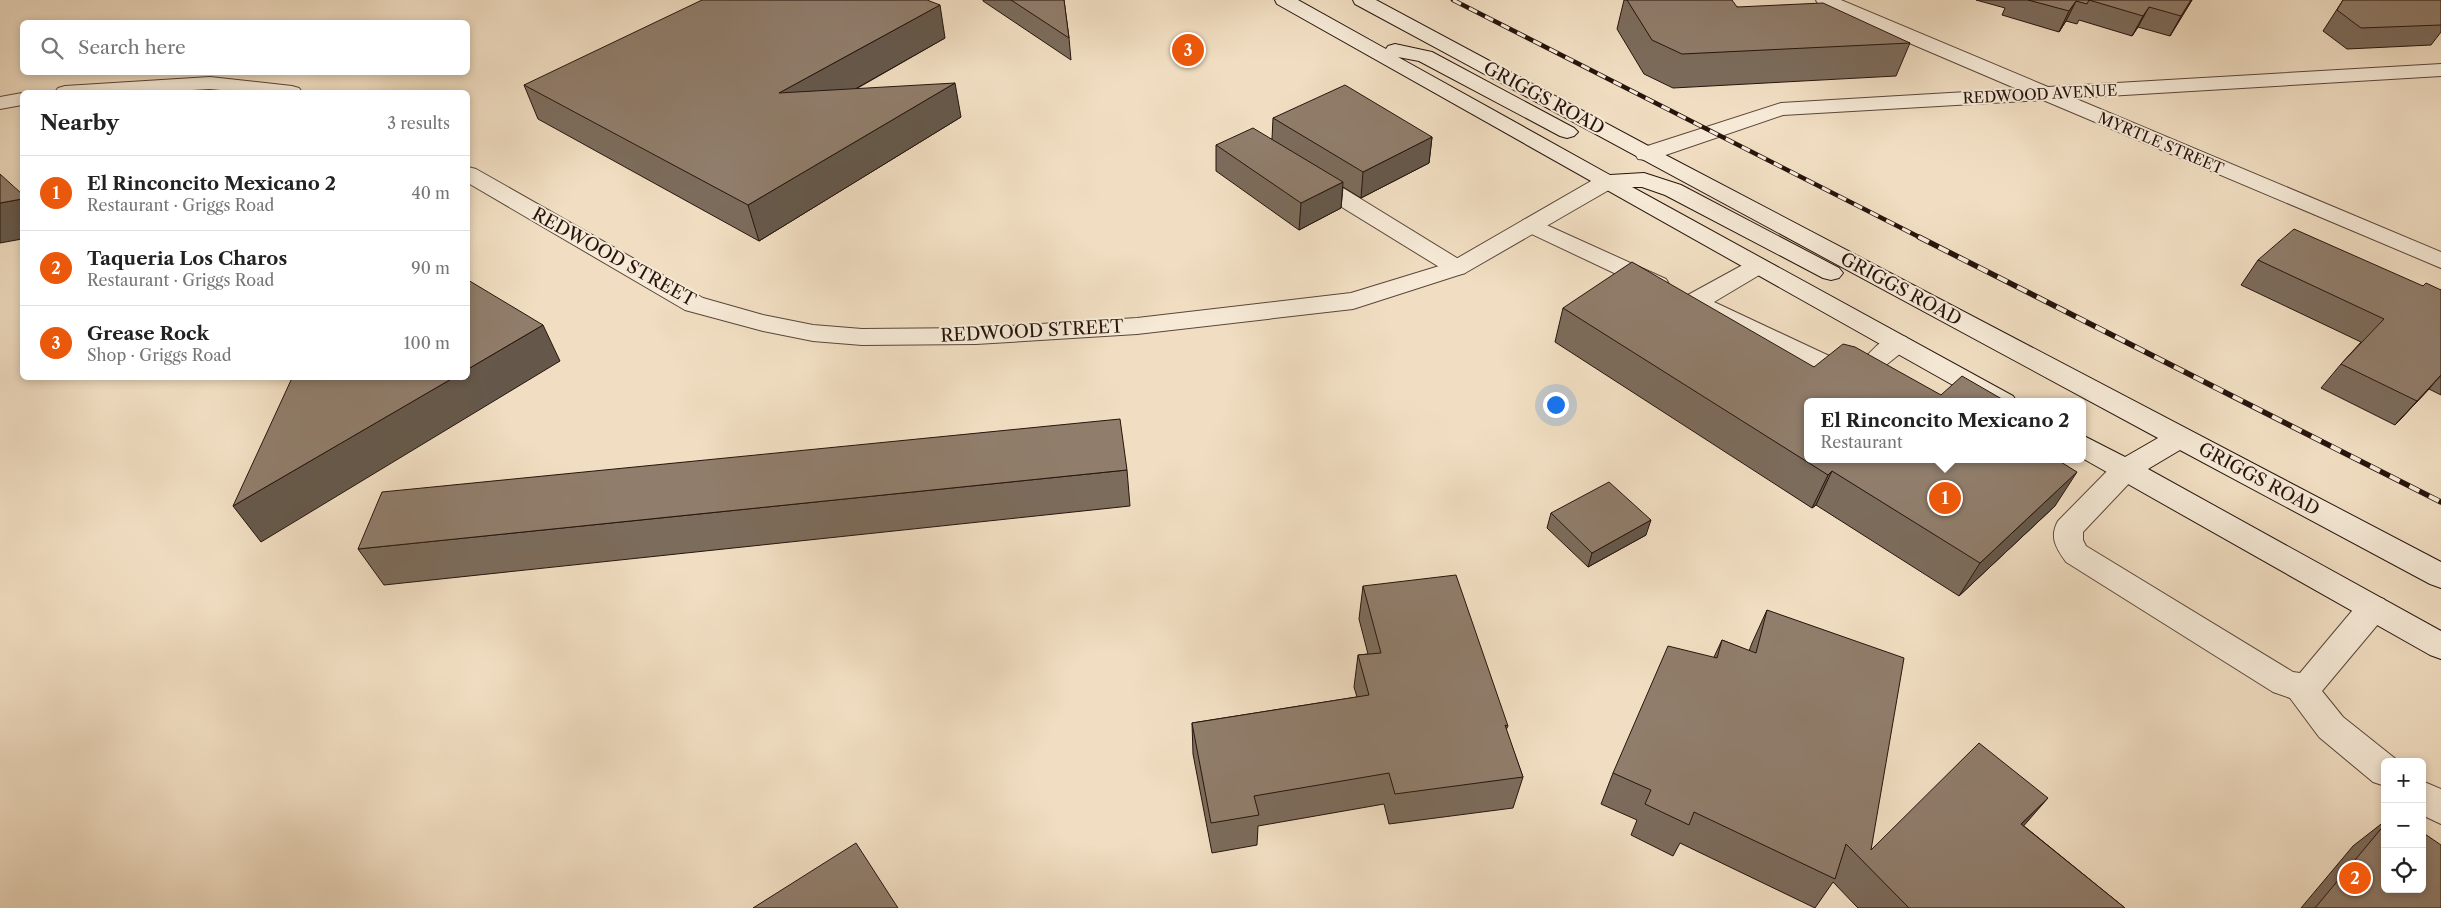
<!DOCTYPE html>
<html lang="en">
<head>
<meta charset="utf-8">
<style>
	:root { --surface:#fff; --page:#f2f2f2; --text:#222; --muted:#767676; --line:#e0e0e0; --accent:#ea580c }
	body { margin:0; font-family:"Libre Caslon Text",serif; background:var(--page); color:var(--text) }
	.controls { position:absolute; right:15px; bottom:15px; display:grid; overflow:hidden; border-radius:8px; box-shadow:0 2px 8px #0003 }
	.controls button { width:45px; height:45px; display:grid; place-items:center; padding:0; border:0; border-bottom:1px solid var(--line); background:var(--surface); color:var(--text); font:25px sans-serif }
	.you { position:absolute; left:1555px; top:404px; width:18px; height:18px; margin:-12px; border:4px solid #fff; border-radius:50%; background:#1a73e8; box-shadow:0 0 0 8px #1a73e833 }
	.badge { display:grid; place-items:center; width:32px; height:32px; border-radius:50%; background:var(--accent); color:#fff; font-size:16px; font-weight:700 }
	.pin { position:absolute; translate:-50% -50%; border:2px solid #fff; box-shadow:0 1px 5px #0006 }
	.popup { position:absolute; left:1804px; top:398px; width:282px; height:65px; box-sizing:border-box; display:grid; place-content:center; border-radius:8px; background:var(--surface); filter:drop-shadow(0 1px 4px #0005); font-size:16px; white-space:nowrap; color:var(--muted) }
	.popup b { font-size:19px; color:var(--text) }
	.popup::after { content:''; position:absolute; left:50%; top:100%; margin-left:-10px; border:10px solid transparent; border-top-color:var(--surface) }
	.list { margin:0; padding:0; list-style:none }
	h2 { display:flex; justify-content:space-between; align-items:center; height:65px; margin:0; padding:0 20px; font-size:21px }
	h2 small { font-size:16px; font-weight:400; color:var(--muted) }
	.list li { display:grid; grid-template-columns:32px 1fr auto; gap:15px; align-items:center; box-sizing:border-box; height:75px; padding:0 20px; border-top:1px solid var(--line) }
	.list b { display:block; font-size:19px; white-space:nowrap }
	.list p { margin:0; font-size:16px; white-space:nowrap; color:var(--muted) }
	.list em { font-size:16px; font-style:normal; color:var(--muted) }
	.icon { flex:none; width:28px; height:28px; fill:none; stroke:currentColor; stroke-width:2; stroke-linecap:round; stroke-linejoin:round }
	.map { position:relative; flex:none; width:2441px; height:908px; overflow:hidden }
	.search { position:absolute; background:var(--surface); box-shadow:0 2px 8px #0003; left:20px; top:20px; width:450px; height:55px; display:flex; align-items:center; gap:12px; box-sizing:border-box; padding:0 18px; border-radius:8px; color:var(--muted); font-size:19px }
	.panel { position:absolute; background:var(--surface); box-shadow:0 2px 8px #0003; left:20px; top:90px; width:450px; height:290px; border-radius:8px }
	.map>svg:first-child { display:block }
</style>
</head>
<body>
<div class="map">
<svg width="2441" height="908" viewBox="0 0 2441 908">
	<rect width="100%" height="100%" fill="#f1dec2"/>
	<filter id="stains"><feTurbulence type="fractalNoise" baseFrequency=".004" numOctaves="4"/><feColorMatrix values="0 0 0 0 .2 0 0 0 0 .09 0 0 0 0 .02 0 0 0 .5 -.17"/></filter>
	<radialGradient id="worn" r=".72"><stop offset=".6" stop-color="#630" stop-opacity="0"/><stop offset="1" stop-color="#630" stop-opacity=".3"/></radialGradient>
	<g fill="none" stroke-linecap="round" stroke-linejoin="round">
		<g stroke="#5a463a" stroke-width="2">
			<g id="service">
				<polygon points="1309,170 1317,172 1465,263 1469,268 1465,273 1457,275 1449,273 1301,182 1298,177 1301,172"/>
				<polygon points="1531,218 1666,279 1669,284 1666,289 1657,292 1648,289 1523,230 1520,225 1523,220"/>
				<path d="M1758,259L1766,261L1770,266L1766,271L1714,302L1840,361C1843,361 1848,363 1851,363C1872,362 1878,329 1906,337L1910,343L1906,349L1876,373L1852,381L1824,374L1689,310L1683,302L1686,296L1750,261Z"/>
				<path d="M2126,459L2136,462L2140,469L2136,476L2083,532V540L2086,546L2293,672L2300,673L2362,599L2373,596L2384,599L2388,608L2384,617L2322,691L2343,717L2397,760L2385,762V786L2373,782L2319,737L2290,698L2273,692L2066,562C2056,548 2049,537 2058,521L2116,462Z"/>
				<polygon points="2422,781 2441,789 2441,824 2422,815"/>
			</g>
		</g>
		<g stroke="#5a463a" stroke-width="2">
			<g id="minor">
				<polygon points="1816,0 1841,0 2048,87 2441,64 2441,76 2074,98 2441,252 2441,268 2043,100 1783,115 1654,159 1646,160 1638,159 1635,154 1638,149 1781,103 2017,89 1818,4"/>
				<polygon points="210,77 292,86 299,88 302,92 241,92 210,89 155,92 55,92 58,88 65,86"/>
				<polygon points="22,93 22,105 0,109 0,97"/>
				<polygon points="468,167 476,169 703,298 763,315 813,325 862,329 976,328 1137,318 1351,293 1449,263 1598,177 1606,175 1614,177 1617,182 1614,187 1465,273 1353,309 1137,334 976,344 862,345 813,341 763,331 685,310 468,183"/>
			</g>
		</g>
		<g stroke="#27140d" stroke-width="2">
			<g id="secondary">
				<polygon points="1275,0 1298,0 1386,49 1388,46 1395,44 1432,52 1574,128 1578,132 1574,136 1567,138 1560,136 1419,61 1398,57 1610,175 1644,173 1681,185 1839,268 1843,273 1839,278 1831,280 1823,278 1665,195 1642,187 1632,187 2013,396 2017,402 1983,402 1277,4"/>
				<polygon points="1353,0 1376,0 1654,149 2441,562 2441,588 2430,584 2180,450 2148,469 2441,631 2441,659 2430,655 2082,458 2082,435 2125,457 2158,438 1355,4"/>
			</g>
		</g>
		<use href="#service" fill="#f6ead7" fill-rule="evenodd"/>
		<use href="#minor" fill="#f6ead7" fill-rule="evenodd"/>
		<use href="#secondary" fill="#f6ead7" fill-rule="evenodd"/>
		<g stroke="#27140d" stroke-width="4.5">
			<polyline id="rail-far1" points="1453,0 1921,238"/>
		</g>
		<g stroke="#27140d" stroke-width="5.5">
			<polyline id="rail" points="1919,237 2441,502"/>
		</g>
		<use href="#rail-far1" stroke="#f6ead7" stroke-width="3" stroke-dasharray="9" stroke-linecap="butt"/>
		<use href="#rail" stroke="#f6ead7" stroke-width="4" stroke-dasharray="11" stroke-linecap="butt"/>
	</g>
	<g fill="#7c6c5c" stroke="#27140d">
		<polygon points="983,0 1064,0 1069,38 1071,60 983,1"/>
		<polygon points="1624,0 1737,7 1910,43 1896,76 1673,88 1644,74 1617,29"/>
		<polygon points="1976,0 2192,0 2170,36 2138,27 2132,36 2079,20 2077,24 2066,21 2059,32 2002,15 2005,8"/>
		<polygon points="2343,0 2441,0 2441,32 2431,45 2347,49 2323,31"/>
		<polygon points="945,38 856,89 961,117 759,241 538,119 524,85"/>
		<polygon points="1273,118 1432,137 1429,163 1361,198 1343,187 1341,208 1299,230 1216,171 1216,145 1272,139"/>
		<polygon points="2258,260 2423,286 2441,290 2441,395 2429,389 2395,425 2321,388 2341,364 2361,342 2241,285"/>
		<polygon points="1563,308 1814,367 2058,461 2055,506 1959,596 1816,505 1812,508 1555,342"/>
		<polygon points="1127,470 1130,506 384,585 358,549"/>
		<polygon points="1551,513 1646,535 1588,567 1547,528"/>
		<polygon points="1363,586 1508,726 1506,730 1523,777 1513,808 1389,824 1384,804 1258,826 1257,845 1212,853 1193,754 1192,723 1357,697 1354,687 1358,655 1368,654 1359,619"/>
		<polygon points="1767,610 1871,850 2024,826 2125,908 1858,908 1833,882 1815,908 1680,843 1673,856 1631,835 1637,820 1601,804 1613,773 1714,657 1722,640 1749,651 1752,643"/>
		<polygon points="2385,821 2385,889 2441,908 2301,908 2353,846"/>
	</g>
	<g fill="#65584b" stroke="#27140d">
		<polygon points="2191,0 2192,0 2170,36 2181,16"/>
		<polygon points="2076,1 2066,21 2059,32 2069,11"/>
		<polygon points="940,5 945,38 788,127 779,93"/>
		<polygon points="2149,7 2138,27 2132,36 2143,16"/>
		<polygon points="955,83 961,117 759,241 748,205"/>
		<polygon points="1432,137 1429,163 1361,198 1363,172"/>
		<polygon points="1343,182 1341,208 1299,230 1301,203"/>
		<polygon points="22,199 22,239 0,243 0,203"/>
		<polygon points="543,325 560,361 261,542 233,506 453,378 468,378 468,369"/>
		<polygon points="2441,375 2429,389 2395,425 2417,401"/>
		<polygon points="1832,471 1816,505 1812,508 1828,475"/>
		<polygon points="2077,472 2055,506 1959,596 1980,563"/>
		<polygon points="1651,520 1646,535 1588,567 1592,553"/>
		<polygon points="2048,798 2021,829 2021,824"/>
	</g>
	<g fill="#907d6b" stroke="#27140d">
		<polygon points="702,0 927,0 940,5 779,93 955,83 748,205 524,85"/>
		<polygon points="1011,0 1064,0 1069,38"/>
		<polygon points="1627,0 1732,0 1737,7 1823,3 1910,43 1682,54 1652,40"/>
		<polygon points="2028,0 2191,0 2181,16 2149,7 2143,16 2089,0 2087,4 2076,1 2069,11"/>
		<polygon points="2343,0 2441,0 2441,25 2361,28 2337,10"/>
		<polygon points="1345,85 1432,137 1363,172 1273,118"/>
		<polygon points="1253,128 1343,182 1301,203 1216,145"/>
		<polygon points="0,174 22,194 22,199 0,203"/>
		<polygon points="2294,229 2423,286 2426,283 2441,290 2441,375 2417,401 2341,364 2384,319 2258,260"/>
		<polygon points="1632,262 1814,367 1843,344 1855,347 1941,395 1962,376 2007,402 1808,402 1808,459 2056,459 2077,472 1980,563 1832,471 1828,475 1563,308"/>
		<polygon points="468,280 543,325 468,369"/>
		<polygon points="292,378 453,378 233,506"/>
		<polygon points="1120,419 1127,470 358,549 382,492"/>
		<polygon points="1609,482 1651,520 1592,553 1551,513"/>
		<polygon points="1456,575 1508,726 1505,725 1523,777 1395,794 1389,773 1254,796 1259,815 1211,823 1192,723 1369,695 1358,655 1381,653 1363,586"/>
		<polygon points="1767,610 1904,658 1871,850 1979,743 2048,798 2021,824 2125,908 1909,908 1846,844 1835,879 1694,812 1689,825 1645,804 1651,790 1613,773 1668,646 1717,658 1722,640 1756,653"/>
		<polygon points="2385,824 2385,889 2422,889 2422,832 2441,845 2441,908 2315,908"/>
		<polygon points="856,843 898,908 753,908"/>
	</g>
	<g text-anchor="middle" dominant-baseline="central" stroke-width="4" stroke-linejoin="round" paint-order="stroke">
		<g font-size="15" fill="#27140d" stroke="#f6ead7">
			<text transform="translate(2040 94) rotate(-3)">REDWOOD AVENUE</text>
			<text transform="translate(2161 143) rotate(23)">MYRTLE STREET</text>
		</g>
		<g font-size="18" fill="#27140d" stroke="#f6ead7">
			<text transform="translate(1544 98) rotate(28)">GRIGGS ROAD</text>
			<text transform="translate(614 257) rotate(29)">REDWOOD STREET</text>
			<text transform="translate(1901 289) rotate(28)">GRIGGS ROAD</text>
			<text transform="translate(1032 331) rotate(-3)">REDWOOD STREET</text>
			<text transform="translate(2259 479) rotate(28)">GRIGGS ROAD</text>
		</g>
	</g>
	<rect width="100%" height="100%" filter="url(#stains)"/>
	<rect width="100%" height="100%" fill="url(#worn)"/>
</svg>
<div class="controls">
<button>+</button>
<button>−</button>
<button><svg class="icon" aria-label="locate" viewBox="0 0 24 24"><circle cx="12" cy="12" r="6"/><path d="M12 2v4M12 18v4M2 12h4M18 12h4"/></svg></button>
</div>
<div class="you"></div>
<div class="pin badge" style="left:1945px;top:498px">1</div>
<div class="popup"><b>El Rinconcito Mexicano 2</b>Restaurant</div>
<div class="pin badge" style="left:2355px;top:878px">2</div>
<div class="pin badge" style="left:1188px;top:50px">3</div>
<div class="search"><svg class="icon" aria-label="search" viewBox="0 0 24 24"><circle cx="10" cy="10" r="6"/><path d="M15 15l6 6"/></svg>Search here</div>
<section class="panel">
<h2>Nearby<small>3 results</small></h2>
<ul class="list">
<li><span class="badge">1</span><div><b>El Rinconcito Mexicano 2</b><p>Restaurant · Griggs Road</p></div><em>40 m</em></li>
<li><span class="badge">2</span><div><b>Taqueria Los Charos</b><p>Restaurant · Griggs Road</p></div><em>90 m</em></li>
<li><span class="badge">3</span><div><b>Grease Rock</b><p>Shop · Griggs Road</p></div><em>100 m</em></li>
</ul>
</section>
</div>
</body>
</html>
